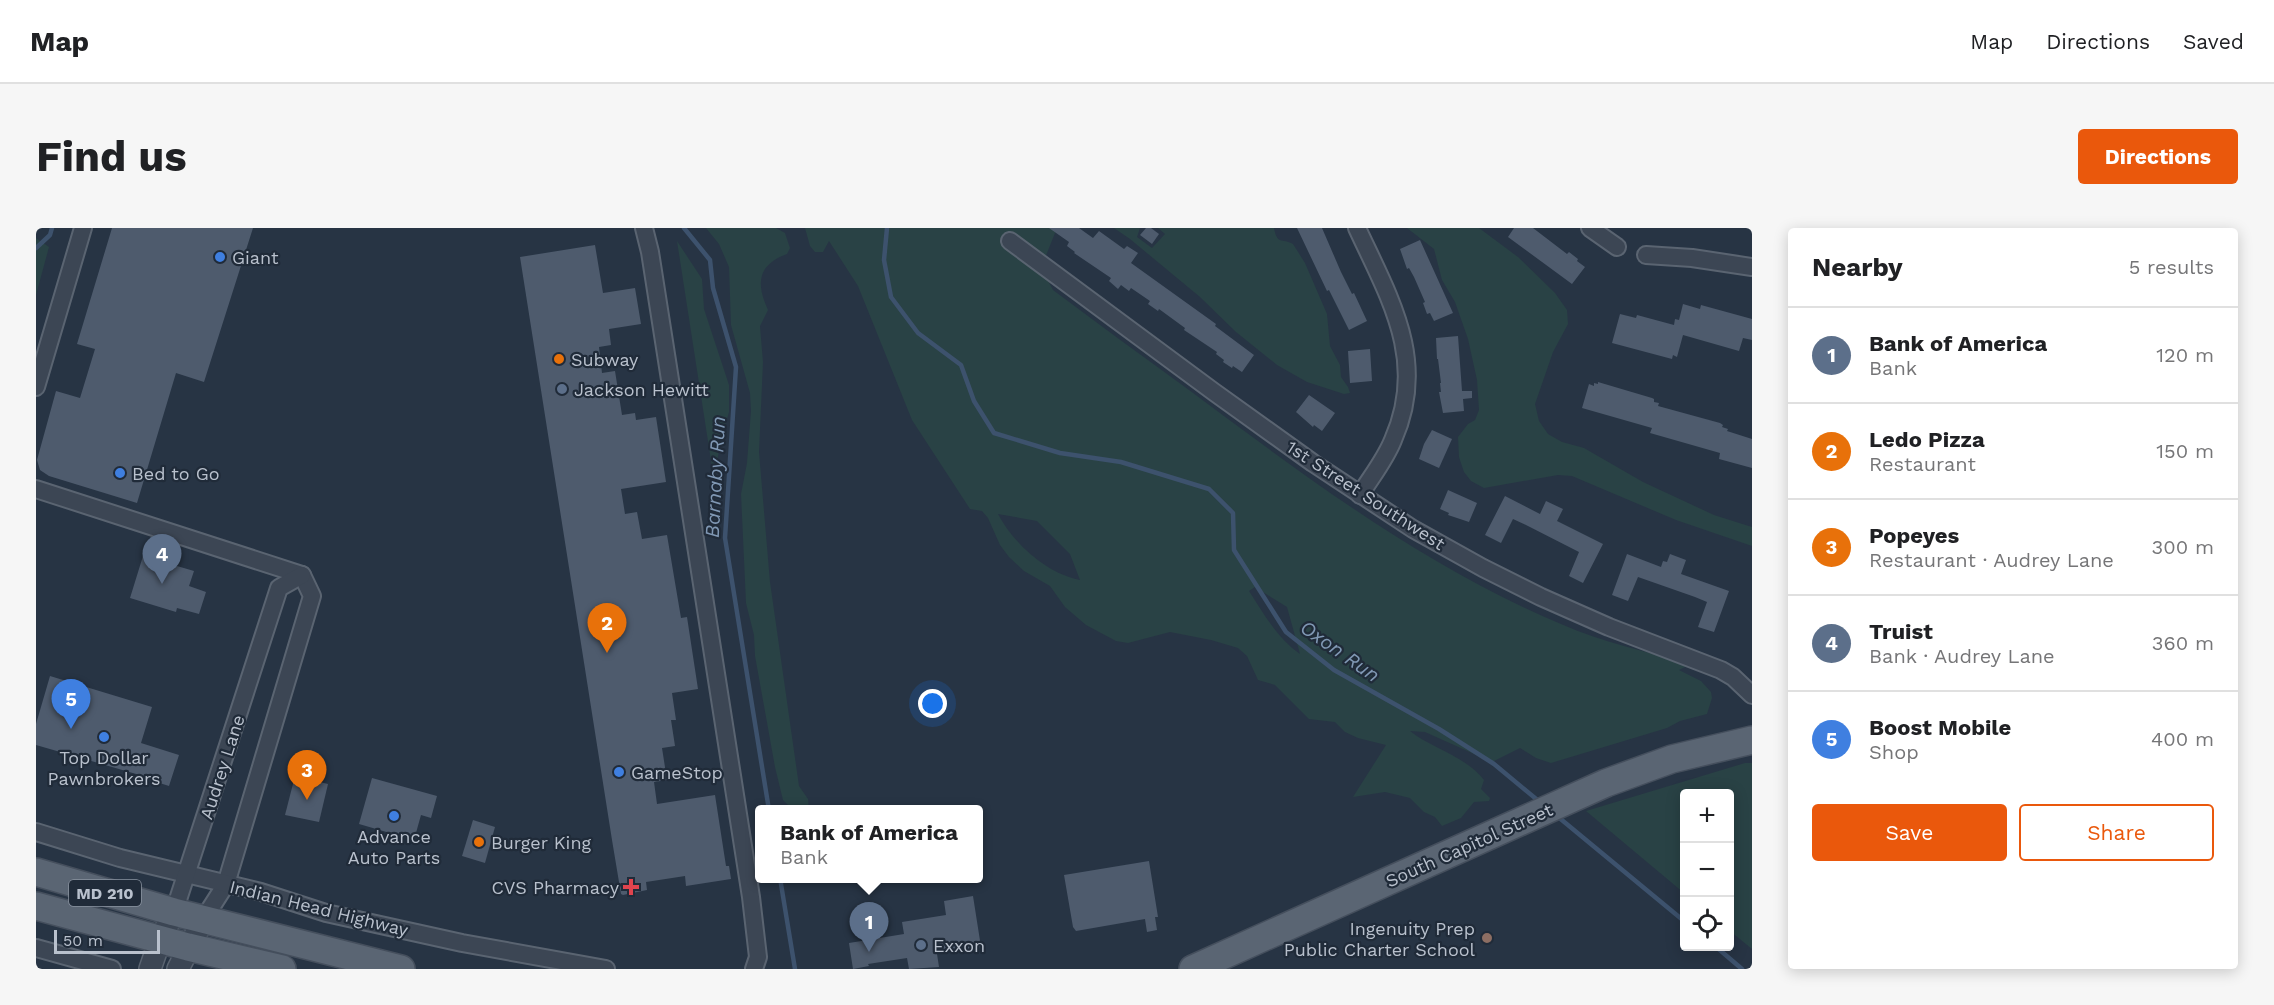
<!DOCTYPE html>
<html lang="en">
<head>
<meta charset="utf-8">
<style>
	:root { --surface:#fff; --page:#f6f6f6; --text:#202124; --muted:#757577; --line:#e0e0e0; --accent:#ea580c }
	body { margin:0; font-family:"Work Sans",sans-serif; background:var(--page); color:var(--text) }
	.controls { position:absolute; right:18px; bottom:18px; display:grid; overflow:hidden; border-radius:6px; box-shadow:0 3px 15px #0003 }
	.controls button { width:54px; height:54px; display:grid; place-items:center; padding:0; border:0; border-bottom:2px solid var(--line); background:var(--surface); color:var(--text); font:30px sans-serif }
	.scale { position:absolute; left:18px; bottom:15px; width:106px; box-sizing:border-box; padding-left:6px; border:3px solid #b9c1cd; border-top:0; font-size:16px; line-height:21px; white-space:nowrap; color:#b9c1cd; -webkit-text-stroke:4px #202b39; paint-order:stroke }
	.you { position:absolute; left:897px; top:476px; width:21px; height:21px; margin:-15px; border:4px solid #fff; border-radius:50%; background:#1a73e8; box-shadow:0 0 0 9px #1a73e833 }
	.badge { display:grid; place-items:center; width:39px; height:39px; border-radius:50%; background:var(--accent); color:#fff; font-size:20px; font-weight:700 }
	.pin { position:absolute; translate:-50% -50px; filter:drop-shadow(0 2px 3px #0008) }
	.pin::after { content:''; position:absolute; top:32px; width:21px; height:18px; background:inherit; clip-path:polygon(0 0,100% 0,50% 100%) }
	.popup { position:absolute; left:719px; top:577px; width:228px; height:78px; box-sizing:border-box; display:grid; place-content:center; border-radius:6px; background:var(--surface); filter:drop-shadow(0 2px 4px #0005); font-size:20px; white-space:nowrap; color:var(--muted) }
	.popup b { font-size:22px; color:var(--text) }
	.popup::after { content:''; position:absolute; left:50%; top:100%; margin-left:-12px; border:12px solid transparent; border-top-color:var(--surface) }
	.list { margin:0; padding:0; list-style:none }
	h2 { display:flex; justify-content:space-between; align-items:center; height:78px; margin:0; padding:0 24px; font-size:26px }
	h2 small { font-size:20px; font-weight:400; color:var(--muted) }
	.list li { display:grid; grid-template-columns:39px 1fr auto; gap:18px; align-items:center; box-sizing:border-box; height:96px; padding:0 24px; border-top:2px solid var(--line) }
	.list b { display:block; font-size:22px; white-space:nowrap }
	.list p { margin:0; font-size:20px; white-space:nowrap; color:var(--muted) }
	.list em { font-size:20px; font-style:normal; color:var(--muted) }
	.actions { display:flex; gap:12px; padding:18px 24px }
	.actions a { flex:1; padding:14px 0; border:2px solid var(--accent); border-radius:6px; text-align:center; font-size:21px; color:var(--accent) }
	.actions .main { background:var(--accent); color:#fff }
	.icon { flex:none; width:33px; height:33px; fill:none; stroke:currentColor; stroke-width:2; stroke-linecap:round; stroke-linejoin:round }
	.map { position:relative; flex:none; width:1716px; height:741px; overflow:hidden; border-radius:6px }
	header { display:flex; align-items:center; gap:36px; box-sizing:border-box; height:84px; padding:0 30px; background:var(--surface); border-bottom:2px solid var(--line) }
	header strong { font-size:28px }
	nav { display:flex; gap:33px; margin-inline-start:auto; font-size:21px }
	.intro { display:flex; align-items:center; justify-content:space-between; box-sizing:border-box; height:144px; padding:0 36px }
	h1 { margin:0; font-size:42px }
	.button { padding:15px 27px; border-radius:6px; background:var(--accent); color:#fff; font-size:21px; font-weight:700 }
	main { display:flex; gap:36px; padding:0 36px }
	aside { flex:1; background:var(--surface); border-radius:6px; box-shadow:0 3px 15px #0003 }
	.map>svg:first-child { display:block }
</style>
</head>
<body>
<header>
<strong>Map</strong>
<nav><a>Map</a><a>Directions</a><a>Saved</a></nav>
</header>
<div class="intro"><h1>Find us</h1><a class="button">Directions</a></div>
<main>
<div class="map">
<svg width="1716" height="741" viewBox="0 0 1716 741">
	<rect width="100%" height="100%" fill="#273444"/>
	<g fill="#294245" fill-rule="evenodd">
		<path d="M670,0H740L749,5L754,20L751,26C721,37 720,56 732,82L724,98L727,134L723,224L734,354L763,558L772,571L773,581H756L747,572L739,539L719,428L718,407L710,375L705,266L711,235L715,183L714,165L695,97L693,39L683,16Z"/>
		<path d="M769,0H1021L1005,40L1017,62C1062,96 1108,129 1153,162C1270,249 1389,339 1525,396C1566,414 1611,424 1655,436L1643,442L1665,453L1675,464L1676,470L1671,486L1644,493L1631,500L1515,535L1500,530L1484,520L1456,534L1389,504L1374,503C1395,520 1431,529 1448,552L1445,561L1454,570L1453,573L1438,574L1425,590L1406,598L1399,589L1388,584L1374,570L1349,564L1317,569L1350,517L1322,510L1309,504L1299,494L1273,491L1239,457L1222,452L1211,428L1202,420L1175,412L1134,404L1092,415L1080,413L1050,397L1029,379L1014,358L988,343L973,329L964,317L952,290L946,283L934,281L876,192L822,58L793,13L787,24H779L774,18ZM962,286L1001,293L1034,326L1044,352C1011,346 977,315 962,286ZM1219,359L1251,379L1264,426C1242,411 1227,385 1213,363Z"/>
		<path d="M1078,0H1104L1101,9L1116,20L1129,6L1122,0H1238C1241,17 1246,10 1257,16L1269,35L1291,86L1294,118L1304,137L1305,149L1312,159L1314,165L1308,166L1271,154L1241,137L1200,104L1164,69L1094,11Z"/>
		<polygon points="1371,0 1443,0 1482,29 1519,65 1531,82 1532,96 1517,124 1499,176 1503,193 1512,206 1526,214 1548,220 1607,254 1678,287 1716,299 1716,318 1640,292 1536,248 1522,247 1448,260 1435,253 1428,244 1423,229 1422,209 1432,196 1439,192 1443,182 1441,152 1432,111 1419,74 1406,52 1398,21"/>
		<polygon points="0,10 13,19 0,67"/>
		<polygon points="641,13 666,51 668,81 693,157 693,184 685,211 678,252"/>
		<polygon points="1709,535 1716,535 1716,721 1694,703 1694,566 1648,566 1648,665 1550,583"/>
	</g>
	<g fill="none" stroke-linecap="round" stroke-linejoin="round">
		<g stroke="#3d526d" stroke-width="4.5">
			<polyline points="648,0 674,32 677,60 700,139 689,310 733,582"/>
			<polyline points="851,0 848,32 855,69 882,105 925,137 938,173 958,205 1024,225 1085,234 1173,261 1197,285 1198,322 1250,404 1298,442 1403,501 1458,536 1505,575"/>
			<polyline points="0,20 14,7 16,0"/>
			<polyline points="1521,588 1648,693"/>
			<polyline points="744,650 759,741"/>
			<polyline points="1679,718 1706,741"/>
		</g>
	</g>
	<g fill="#4e5b6d">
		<polygon points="76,0 217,0 168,154 140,145 101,275 13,248 4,242 1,232 20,163 44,170 59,121 41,116"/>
		<polygon points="1013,0 1043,0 1057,10 1063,3 1088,21 1091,18 1102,25 1095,35 1180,96 1179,98 1218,127 1206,144 1197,138 1196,140 1187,134 1188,132 1180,126 1181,124 1148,102 1149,100 1123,81 1122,83 1112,76 1114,73 1095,60 1093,63 1085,57 1082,61 1073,53 1075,50 1038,25 1039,24 1031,18 1033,14"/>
		<polygon points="1110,0 1115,0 1123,6 1116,16 1104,7"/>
		<polygon points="1261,0 1286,0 1305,44 1316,66 1318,65 1331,93 1313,102 1293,62 1291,63"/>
		<polygon points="1478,0 1497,0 1531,26 1533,24 1542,31 1541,33 1549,39 1536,56 1472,9"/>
		<polygon points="1384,12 1417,85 1398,93 1394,85 1391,86 1387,75 1389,74 1378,49 1373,40 1371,41 1364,21"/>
		<polygon points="559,17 567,65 599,60 605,96 573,101 575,117 563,119 566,145 579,143 586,187 599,185 600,192 620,189 630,254 585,261 589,286 601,284 606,311 631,307 645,390 651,389 662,461 636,465 640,492 635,492 639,518 626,520 631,552 618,554 621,576 679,567 690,638 693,638 695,651 650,658 649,648 610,654 611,662 587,667 585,666 576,612 484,29"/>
		<polygon points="1647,76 1664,81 1665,77 1716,91 1716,112 1707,110 1703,123 1647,107 1641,129 1637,127 1636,131 1576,115 1584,86 1600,90 1601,87 1638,97 1639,91 1643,92"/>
		<polygon points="1422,108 1426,163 1436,163 1436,170 1427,171 1428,183 1407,185 1403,164 1405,164 1404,155 1405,155 1402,131 1401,131 1400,110"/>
		<polygon points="1334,121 1336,153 1314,155 1312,123"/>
		<polygon points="1562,154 1616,170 1618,171 1618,174 1623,175 1622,178 1684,195 1687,197 1686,199 1692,201 1691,203 1716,211 1716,240 1683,231 1684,225 1614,205 1616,200 1546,180 1553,156 1558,158 1558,155 1562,156"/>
		<polygon points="1273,167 1299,185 1286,203 1278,197 1277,199 1260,184"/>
		<polygon points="1396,202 1416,211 1403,240 1383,231 1388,216"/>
		<polygon points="1412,262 1441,275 1433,294 1412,287 1413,285 1404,281"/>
		<polygon points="1469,268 1504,286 1510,273 1527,281 1521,293 1567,316 1547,355 1533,348 1543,324 1490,297 1477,291 1465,315 1449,307"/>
		<polygon points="1591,326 1625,339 1627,333 1631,334 1634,326 1650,332 1645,346 1693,363 1678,404 1662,399 1671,374 1659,369 1602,349 1592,373 1576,367"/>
		<polygon points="107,328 158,343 153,358 170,364 163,386 141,380 140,384 94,370"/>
		<polygon points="14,448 116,479 105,515 143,527 133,558 114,552 114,550 0,517 0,496"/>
		<polygon points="259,548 292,556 283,594 249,587"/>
		<polygon points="336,550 401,568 395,590 385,587 378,612 323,596"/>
		<polygon points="437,592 459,599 449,635 426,628"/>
		<polygon points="1113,633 1122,689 1119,689 1121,702 1111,704 1109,691 1040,703 1037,699 1028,647"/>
		<polygon points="937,668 945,719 901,726 903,739 873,741 871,730 832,736 833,738 817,741 813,715 868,706 866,694 910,687 908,673"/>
	</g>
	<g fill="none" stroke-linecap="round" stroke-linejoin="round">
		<g stroke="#5a6471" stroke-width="20">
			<g id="minor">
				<polyline points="608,0 614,24 715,669 722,729 718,741"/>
				<path d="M1321,0C1354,71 1392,133 1357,212C1349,232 1335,249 1324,267"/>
				<polyline points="1554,0 1581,19"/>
				<polyline points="974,13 1178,164 1277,235 1377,301 1447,340 1505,369 1573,399 1685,442 1697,449 1716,467"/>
				<polyline points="1610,27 1656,30 1716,39"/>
				<polyline points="0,159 47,0"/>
				<polyline points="0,261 266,347 276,368 190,656 167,692"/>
				<polyline points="0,604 84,630 225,664 290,685 426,715 570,741"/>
				<polyline points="138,684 243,360 266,347"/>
				<polyline points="0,720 76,741"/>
			</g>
		</g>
		<g stroke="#5a6471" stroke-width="24">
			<g id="tertiary">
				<polyline points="114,741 124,712 138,684"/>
				<polyline points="142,741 167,692"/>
			</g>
		</g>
		<g stroke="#454f5d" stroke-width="30">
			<g id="primary">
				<polyline points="0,644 138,684 365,741"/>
				<polyline points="0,678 152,719 246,741"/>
				<polyline points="1157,741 1570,555 1636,531 1716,512"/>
			</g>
		</g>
		<use href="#minor" stroke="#3c4654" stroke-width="16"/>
		<use href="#tertiary" stroke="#3c4654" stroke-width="21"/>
		<use href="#primary" stroke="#5a6573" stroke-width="27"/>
	</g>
	<g fill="#3f7fe0" stroke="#202b39" stroke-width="2">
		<circle cx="184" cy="29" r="6"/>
		<circle cx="84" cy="245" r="6"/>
		<circle cx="68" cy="509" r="6"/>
		<circle cx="583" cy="544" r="6"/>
		<circle cx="358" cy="588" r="6"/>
	</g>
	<g fill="#e8710a" stroke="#202b39" stroke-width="2">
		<circle cx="523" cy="131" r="6"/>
		<circle cx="443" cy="614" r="6"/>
	</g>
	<g fill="#5c6f8a" stroke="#202b39" stroke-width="2">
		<circle cx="526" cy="161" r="6"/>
		<circle cx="885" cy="717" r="6"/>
	</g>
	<path fill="#e0444e" stroke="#202b39" stroke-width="2" d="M592 650h6v6h6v6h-6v6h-6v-6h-6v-6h6z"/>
	<circle fill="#8d6e63" stroke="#202b39" stroke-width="2" cx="1451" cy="710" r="6"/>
	<g text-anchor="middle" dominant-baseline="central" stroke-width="4.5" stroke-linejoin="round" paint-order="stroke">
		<rect fill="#202b39" stroke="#8b94a1" stroke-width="1.5" x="33" y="652" width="72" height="26" rx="4.5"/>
		<g font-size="16" font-weight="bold" fill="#b9c1cd">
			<text x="69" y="665">MD 210</text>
		</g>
		<g font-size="18" fill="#b9c1cd" stroke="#202b39" text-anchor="start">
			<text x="196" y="29">Giant</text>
			<text x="535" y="131">Subway</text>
			<text x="538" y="161">Jackson Hewitt</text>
			<text x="96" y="245">Bed to Go</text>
			<text x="68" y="529" text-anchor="middle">Top Dollar<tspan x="68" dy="21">Pawnbrokers</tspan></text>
			<text x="595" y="544">GameStop</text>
			<text x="358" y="608" text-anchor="middle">Advance<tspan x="358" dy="21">Auto Parts</tspan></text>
			<text x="455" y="614">Burger King</text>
			<text x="583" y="659" text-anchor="end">CVS Pharmacy</text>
			<text x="1439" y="700" text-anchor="end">Ingenuity Prep<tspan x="1439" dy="21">Public Charter School</tspan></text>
			<text x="897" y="717">Exxon</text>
		</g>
		<g font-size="18" fill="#b9c1cd" stroke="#202b39">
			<text transform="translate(1330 267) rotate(33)">1st Street Southwest</text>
			<text transform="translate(186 539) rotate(-72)">Audrey Lane</text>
			<text transform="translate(1433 617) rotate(-24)">South Capitol Street</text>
			<text transform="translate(283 680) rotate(14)">Indian Head Highway</text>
		</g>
		<g font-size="20" font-style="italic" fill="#8098b4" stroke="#202b39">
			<text transform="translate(679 249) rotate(-87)">Barnaby Run</text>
			<text transform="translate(1304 423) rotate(35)">Oxon Run</text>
		</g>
	</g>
</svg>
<div class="controls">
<button>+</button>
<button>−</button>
<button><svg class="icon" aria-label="locate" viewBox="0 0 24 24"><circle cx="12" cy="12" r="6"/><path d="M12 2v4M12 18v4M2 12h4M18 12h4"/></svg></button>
</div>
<div class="scale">50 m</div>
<div class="you"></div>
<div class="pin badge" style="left:833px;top:724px;background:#5c6f8a">1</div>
<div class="popup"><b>Bank of America</b>Bank</div>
<div class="pin badge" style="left:571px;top:425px;background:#e8710a">2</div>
<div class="pin badge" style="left:271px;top:572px;background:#e8710a">3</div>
<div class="pin badge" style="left:126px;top:356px;background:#5c6f8a">4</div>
<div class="pin badge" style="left:35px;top:501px;background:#3f7fe0">5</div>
</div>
<aside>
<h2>Nearby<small>5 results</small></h2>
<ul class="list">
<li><span class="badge" style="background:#5c6f8a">1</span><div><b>Bank of America</b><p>Bank</p></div><em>120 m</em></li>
<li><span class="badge" style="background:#e8710a">2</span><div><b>Ledo Pizza</b><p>Restaurant</p></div><em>150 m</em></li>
<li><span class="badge" style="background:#e8710a">3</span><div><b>Popeyes</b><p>Restaurant · Audrey Lane</p></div><em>300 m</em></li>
<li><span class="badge" style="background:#5c6f8a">4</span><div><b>Truist</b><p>Bank · Audrey Lane</p></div><em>360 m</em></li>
<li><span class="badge" style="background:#3f7fe0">5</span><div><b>Boost Mobile</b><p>Shop</p></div><em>400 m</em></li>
</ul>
<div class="actions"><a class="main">Save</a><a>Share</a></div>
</aside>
</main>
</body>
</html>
